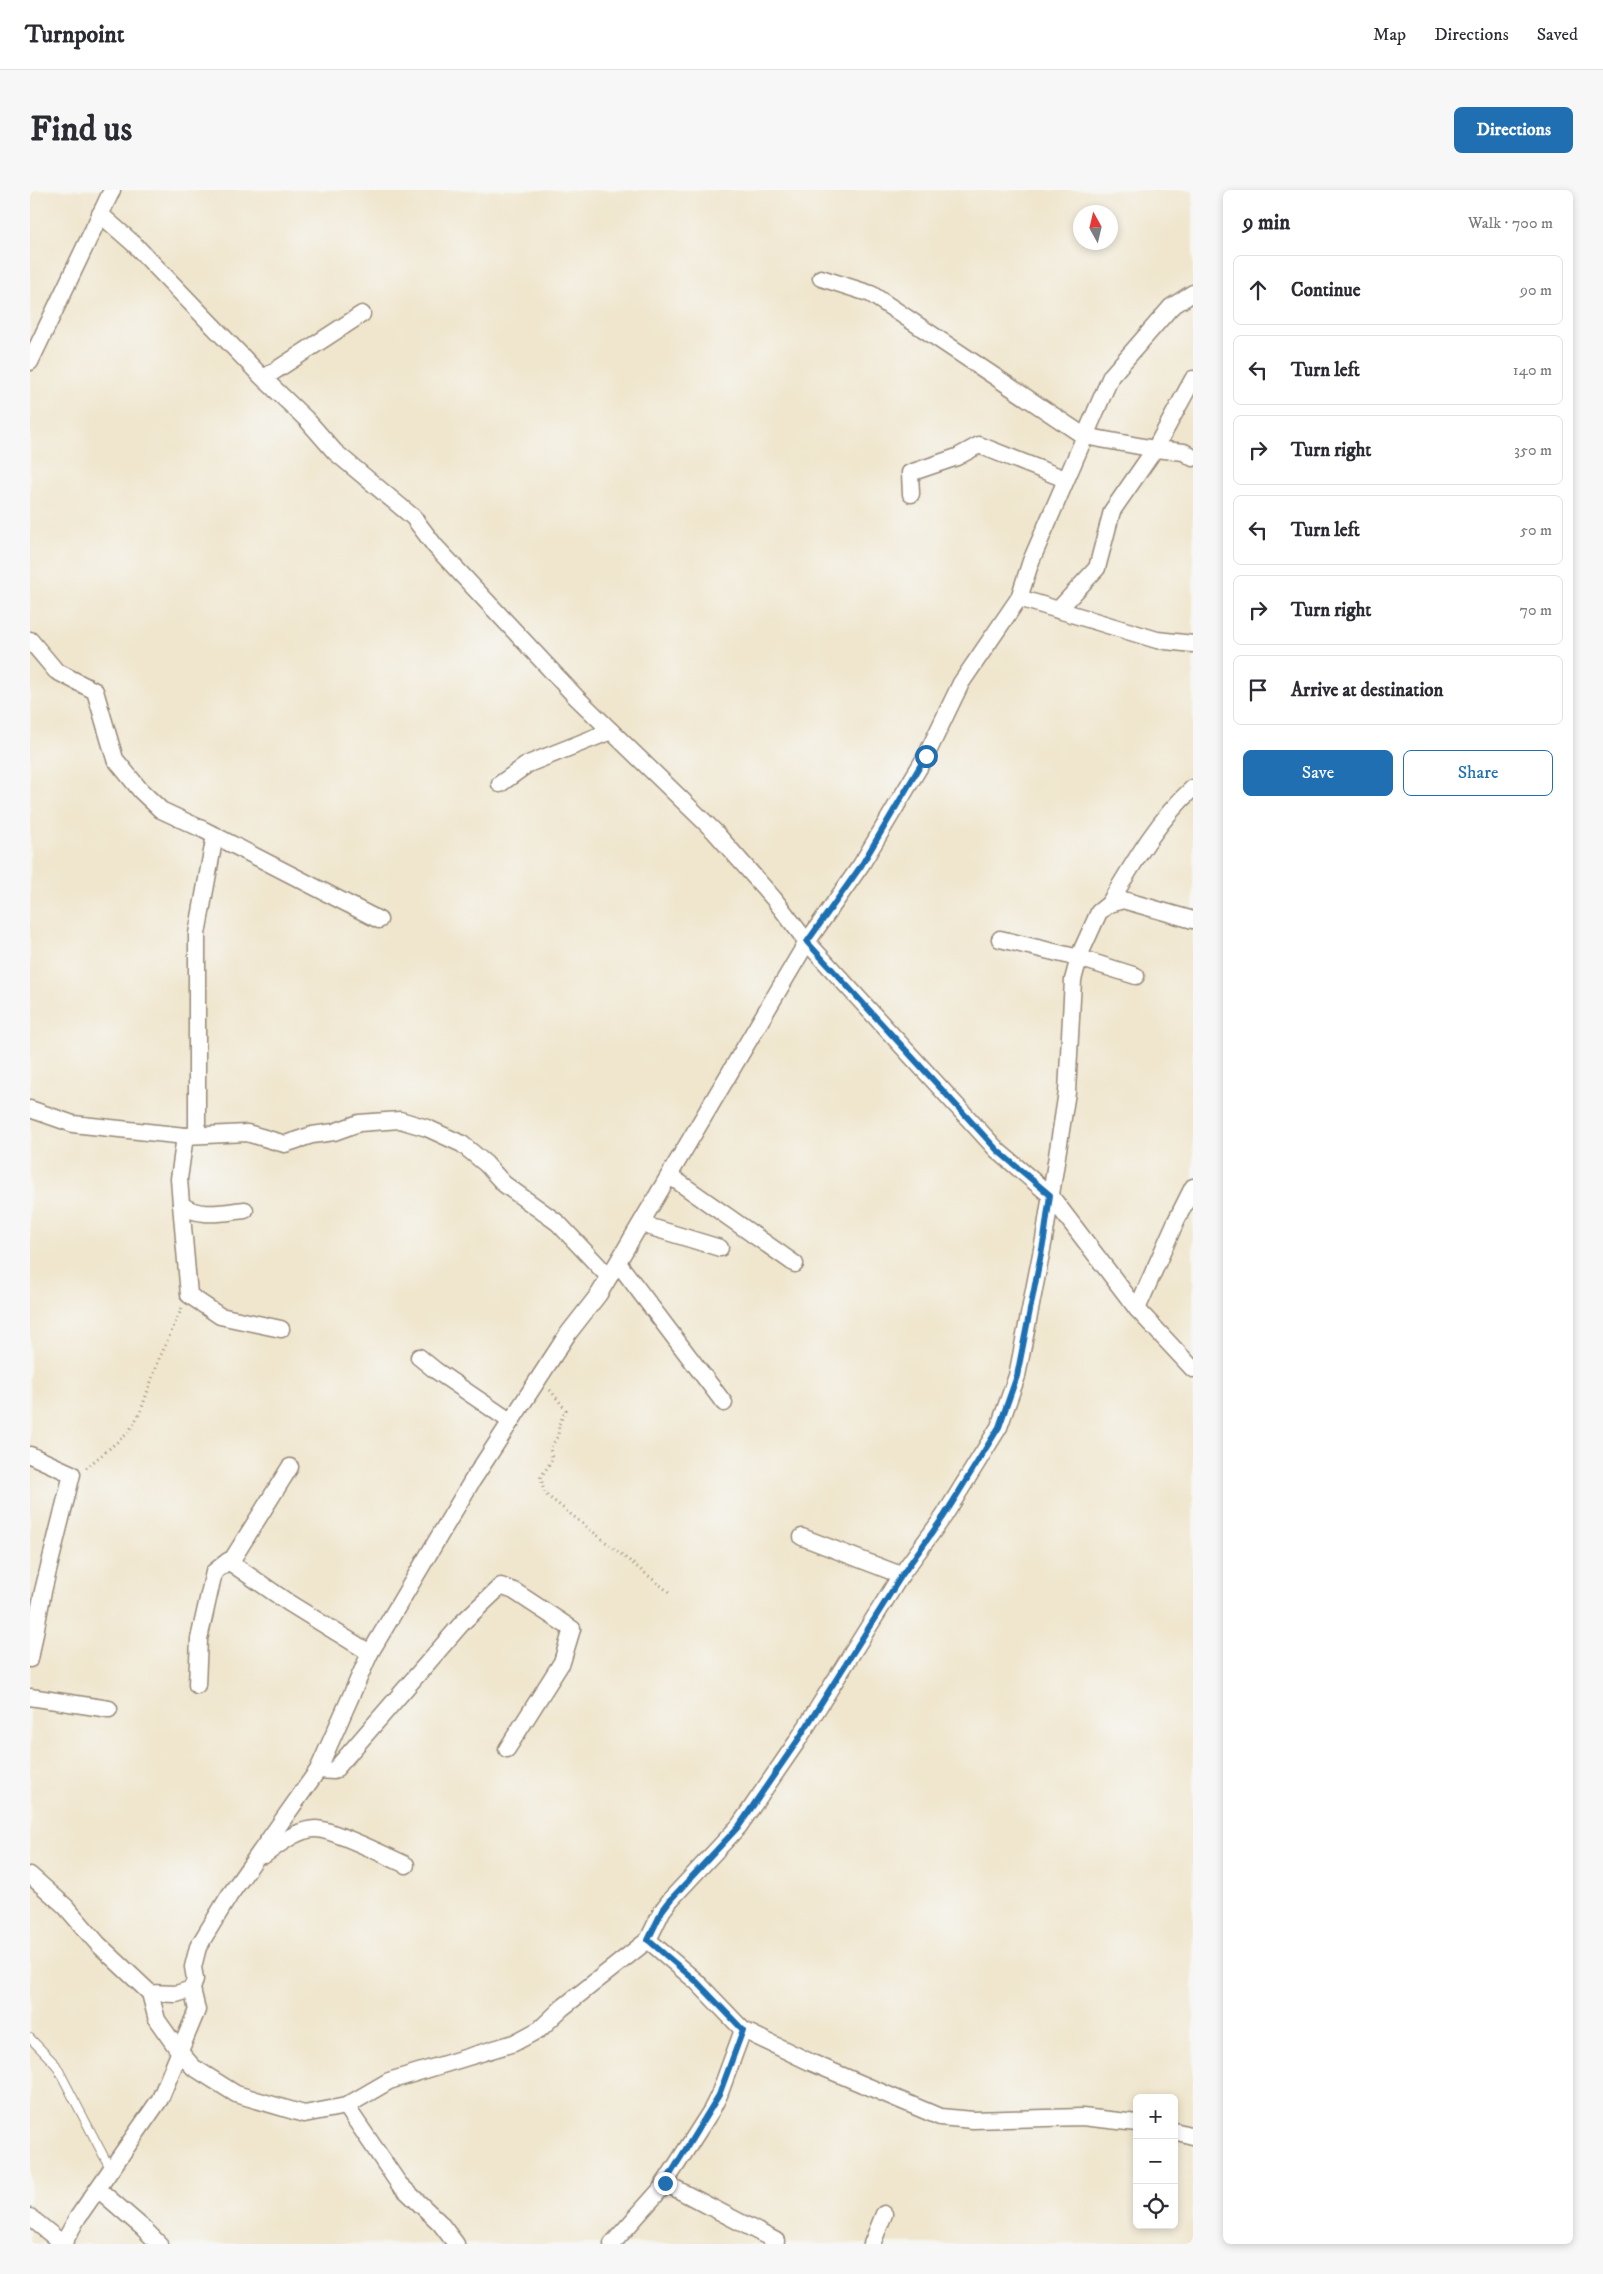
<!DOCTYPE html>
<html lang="en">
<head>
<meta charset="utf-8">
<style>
	:root { --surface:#fff; --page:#f7f7f7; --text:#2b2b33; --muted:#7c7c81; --line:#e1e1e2; --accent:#1f6fb2 }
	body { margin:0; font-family:"IM FELL DW Pica",serif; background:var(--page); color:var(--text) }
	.controls { position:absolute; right:15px; bottom:15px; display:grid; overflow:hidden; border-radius:8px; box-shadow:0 2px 8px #0003 }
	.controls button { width:45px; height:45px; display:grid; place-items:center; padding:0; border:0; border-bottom:1px solid var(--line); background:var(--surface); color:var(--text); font:25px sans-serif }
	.compass { position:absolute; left:1043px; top:15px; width:45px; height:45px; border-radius:50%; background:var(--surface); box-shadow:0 2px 8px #0003; rotate:352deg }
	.stop { position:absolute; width:15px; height:15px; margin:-11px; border:4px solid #1f6fb2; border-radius:50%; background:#fff }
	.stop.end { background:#1f6fb2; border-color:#fff; box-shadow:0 1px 5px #0008 }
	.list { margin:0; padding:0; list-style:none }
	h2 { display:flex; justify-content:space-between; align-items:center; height:65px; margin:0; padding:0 20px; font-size:21px }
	h2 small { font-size:16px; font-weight:400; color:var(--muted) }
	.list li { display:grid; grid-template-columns:32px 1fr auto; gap:15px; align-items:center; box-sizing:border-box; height:70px; margin:0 10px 10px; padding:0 10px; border:1px solid var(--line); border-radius:8px }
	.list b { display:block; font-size:19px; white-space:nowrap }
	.list em { font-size:16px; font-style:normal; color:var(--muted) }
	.actions { display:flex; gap:10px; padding:15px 20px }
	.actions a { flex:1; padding:11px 0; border:1px solid var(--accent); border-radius:8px; text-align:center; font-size:18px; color:var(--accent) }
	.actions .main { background:var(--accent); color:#fff }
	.icon { flex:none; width:28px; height:28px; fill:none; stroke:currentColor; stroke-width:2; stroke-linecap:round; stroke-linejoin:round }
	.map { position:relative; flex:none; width:1163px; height:2054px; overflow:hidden; border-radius:8px }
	header { display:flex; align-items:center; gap:30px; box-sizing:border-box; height:70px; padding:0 25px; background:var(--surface); border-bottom:1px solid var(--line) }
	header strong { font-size:24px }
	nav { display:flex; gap:28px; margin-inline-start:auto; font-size:18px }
	.intro { display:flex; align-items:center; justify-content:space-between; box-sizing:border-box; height:120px; padding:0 30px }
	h1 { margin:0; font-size:35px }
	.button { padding:12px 22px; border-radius:8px; background:var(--accent); color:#fff; font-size:18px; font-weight:700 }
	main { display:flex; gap:30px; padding:0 30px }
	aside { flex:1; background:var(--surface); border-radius:8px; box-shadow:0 2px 8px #0003 }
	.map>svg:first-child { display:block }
</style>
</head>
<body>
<header>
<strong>Turnpoint</strong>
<nav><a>Map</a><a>Directions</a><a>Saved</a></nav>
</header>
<div class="intro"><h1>Find us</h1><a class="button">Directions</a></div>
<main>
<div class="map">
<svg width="1163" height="2054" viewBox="0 0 1163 2054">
	<rect width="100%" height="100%" fill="#f6f6f2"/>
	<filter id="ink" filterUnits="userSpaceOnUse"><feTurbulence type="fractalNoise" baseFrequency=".02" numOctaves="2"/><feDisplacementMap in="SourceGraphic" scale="10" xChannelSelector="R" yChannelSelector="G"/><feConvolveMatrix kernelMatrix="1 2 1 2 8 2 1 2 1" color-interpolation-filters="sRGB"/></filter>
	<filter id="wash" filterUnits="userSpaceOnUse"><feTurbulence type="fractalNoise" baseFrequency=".0096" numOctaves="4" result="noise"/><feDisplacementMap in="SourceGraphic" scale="20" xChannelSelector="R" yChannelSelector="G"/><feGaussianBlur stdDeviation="1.12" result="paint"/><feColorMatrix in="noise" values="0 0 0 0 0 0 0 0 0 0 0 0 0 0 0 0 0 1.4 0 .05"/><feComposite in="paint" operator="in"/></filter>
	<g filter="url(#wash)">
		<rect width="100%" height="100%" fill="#f0e6ce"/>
	</g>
	<g filter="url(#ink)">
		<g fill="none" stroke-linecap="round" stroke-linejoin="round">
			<g stroke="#968876" stroke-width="10">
				<polyline id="service" points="0,1848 26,1875 81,1980"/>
			</g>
			<g stroke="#968876" stroke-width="19">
				<g id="minor">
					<polyline points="70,24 104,54 231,186 277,230 305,262 383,327 405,356 546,507 684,641 744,709 777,752 968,961 1020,1005 1107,1119 1163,1179"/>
					<polyline points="791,88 841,104 1054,246 1125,259 1154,262 1163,268"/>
					<polyline points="0,172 82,0"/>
					<polyline points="234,188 332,124"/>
					<polyline points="881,304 880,283 927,267 949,255 1035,289"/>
					<polyline points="989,408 1127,450 1163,454"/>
					<polyline points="1028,420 1067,378 1082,321 1125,259 1163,189"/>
					<polyline points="0,450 26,481 65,501 85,569 111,601 131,620 174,640 349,730"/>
					<polyline points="470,594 498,574 581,541"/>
					<path d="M1079,714C1104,672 1127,631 1163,598"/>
					<polyline points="970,749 1049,768 1106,786"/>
					<polyline points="0,919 43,934 155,946 217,943 255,954 282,945 304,942 329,933 370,930 397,938 432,954 456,974 474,994 528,1033 579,1087"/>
					<polyline points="167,945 167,744 185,645"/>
					<path d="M155,946L149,989L151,1014C168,1029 195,1022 215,1020"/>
					<polyline points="640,986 765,1074"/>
					<polyline points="151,1014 159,1105 190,1126 251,1139"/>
					<polyline points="611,1034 690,1058"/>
					<polyline points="588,1073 694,1213"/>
					<polyline points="1107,1119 1146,1031 1163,997"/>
					<polyline points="389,1167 405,1180 480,1231"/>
					<polyline points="0,1265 42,1284 13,1401 0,1469"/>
					<polyline points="772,1347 871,1385"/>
					<polyline points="200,1373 260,1277"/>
					<polyline points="167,1495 169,1449 184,1382 198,1371 259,1413 340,1463"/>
					<polyline points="0,1507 79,1519"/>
					<polyline points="288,1580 304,1581 433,1432 471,1396 484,1401 542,1439 532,1472 477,1559"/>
					<path d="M234,1665C249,1655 267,1639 286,1639C302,1639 359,1667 376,1675"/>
					<polyline points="0,1685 35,1716 68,1754 120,1803 146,1804 162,1799"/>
					<polyline points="618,1750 667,1792 713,1840 780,1872 910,1927 943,1930 1052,1927 1107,1933"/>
					<polyline points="120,1803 127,1830 149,1861 163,1877 206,1904 274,1924 316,1916 359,1891 484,1853 510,1839 532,1818 618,1750 632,1721 641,1709 709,1636 766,1553 871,1385 914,1326 969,1237 987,1186 1014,1049 1037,902 1043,790 1050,764 1069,722 1079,714 1093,710 1163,730"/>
					<polyline points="316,1916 369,1994 410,2033 426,2054"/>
					<polyline points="1144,1941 1163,1946"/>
					<polyline points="635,1993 746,2051"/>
					<polyline points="68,1999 113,2038 129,2054"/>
					<polyline points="0,2027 33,2054"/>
					<polyline points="33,2054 48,2027 130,1909 167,1820 162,1799 165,1789 163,1777 168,1757 199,1706 288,1580 340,1463 442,1291 537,1145 569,1104 777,752 831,675 896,566 931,493 989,408 1001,371 1081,186 1141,117 1163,103"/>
					<polyline points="582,2054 631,1999 681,1921 689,1905 713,1840"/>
					<polyline points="842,2054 854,2024"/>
				</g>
			</g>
			<g stroke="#968876" stroke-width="3" stroke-dasharray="1 4" stroke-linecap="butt">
				<polyline points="520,1200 536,1220 529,1234 528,1246 520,1258 522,1270 511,1287 514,1303 640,1403"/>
				<polyline points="56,1278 98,1243 110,1223 129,1169 152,1118"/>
			</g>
			<use href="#service" stroke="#fff" stroke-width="8"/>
			<use href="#minor" stroke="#fff" stroke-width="16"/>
		</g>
	</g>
	<g fill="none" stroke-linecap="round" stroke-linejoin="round" filter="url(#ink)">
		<polyline stroke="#1f6fb2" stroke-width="6" points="635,1993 689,1905 713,1840 667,1792 618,1750 632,1721 641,1709 709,1636 766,1553 872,1385 914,1326 969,1237 987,1186 1014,1049 1020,1005 968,961 777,752 831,676 896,566"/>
	</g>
</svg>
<div class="controls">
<button>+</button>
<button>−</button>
<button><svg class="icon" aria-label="locate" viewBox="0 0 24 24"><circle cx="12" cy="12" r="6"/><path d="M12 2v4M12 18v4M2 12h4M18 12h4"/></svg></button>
</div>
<svg class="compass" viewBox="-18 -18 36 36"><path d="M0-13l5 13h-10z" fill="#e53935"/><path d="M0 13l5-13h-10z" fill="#7c7c81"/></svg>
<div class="stop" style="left:896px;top:566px"></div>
<div class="stop end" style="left:635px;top:1993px"></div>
</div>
<aside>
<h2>9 min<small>Walk · 700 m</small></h2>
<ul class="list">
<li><svg class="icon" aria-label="ahead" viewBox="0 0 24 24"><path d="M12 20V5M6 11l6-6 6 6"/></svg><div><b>Continue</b></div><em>90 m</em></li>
<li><svg class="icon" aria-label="left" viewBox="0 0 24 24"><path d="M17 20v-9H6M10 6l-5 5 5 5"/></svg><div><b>Turn left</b></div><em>140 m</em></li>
<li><svg class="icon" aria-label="right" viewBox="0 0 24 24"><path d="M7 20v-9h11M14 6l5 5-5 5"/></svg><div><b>Turn right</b></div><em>350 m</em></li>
<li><svg class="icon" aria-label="left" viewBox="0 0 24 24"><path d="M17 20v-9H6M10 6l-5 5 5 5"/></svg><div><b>Turn left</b></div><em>50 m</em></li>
<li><svg class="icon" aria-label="right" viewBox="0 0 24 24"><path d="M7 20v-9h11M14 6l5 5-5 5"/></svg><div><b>Turn right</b></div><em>70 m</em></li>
<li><svg class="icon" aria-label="arrive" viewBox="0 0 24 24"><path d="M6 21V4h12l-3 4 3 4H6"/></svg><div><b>Arrive at destination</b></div></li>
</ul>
<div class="actions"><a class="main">Save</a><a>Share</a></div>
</aside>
</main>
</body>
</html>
